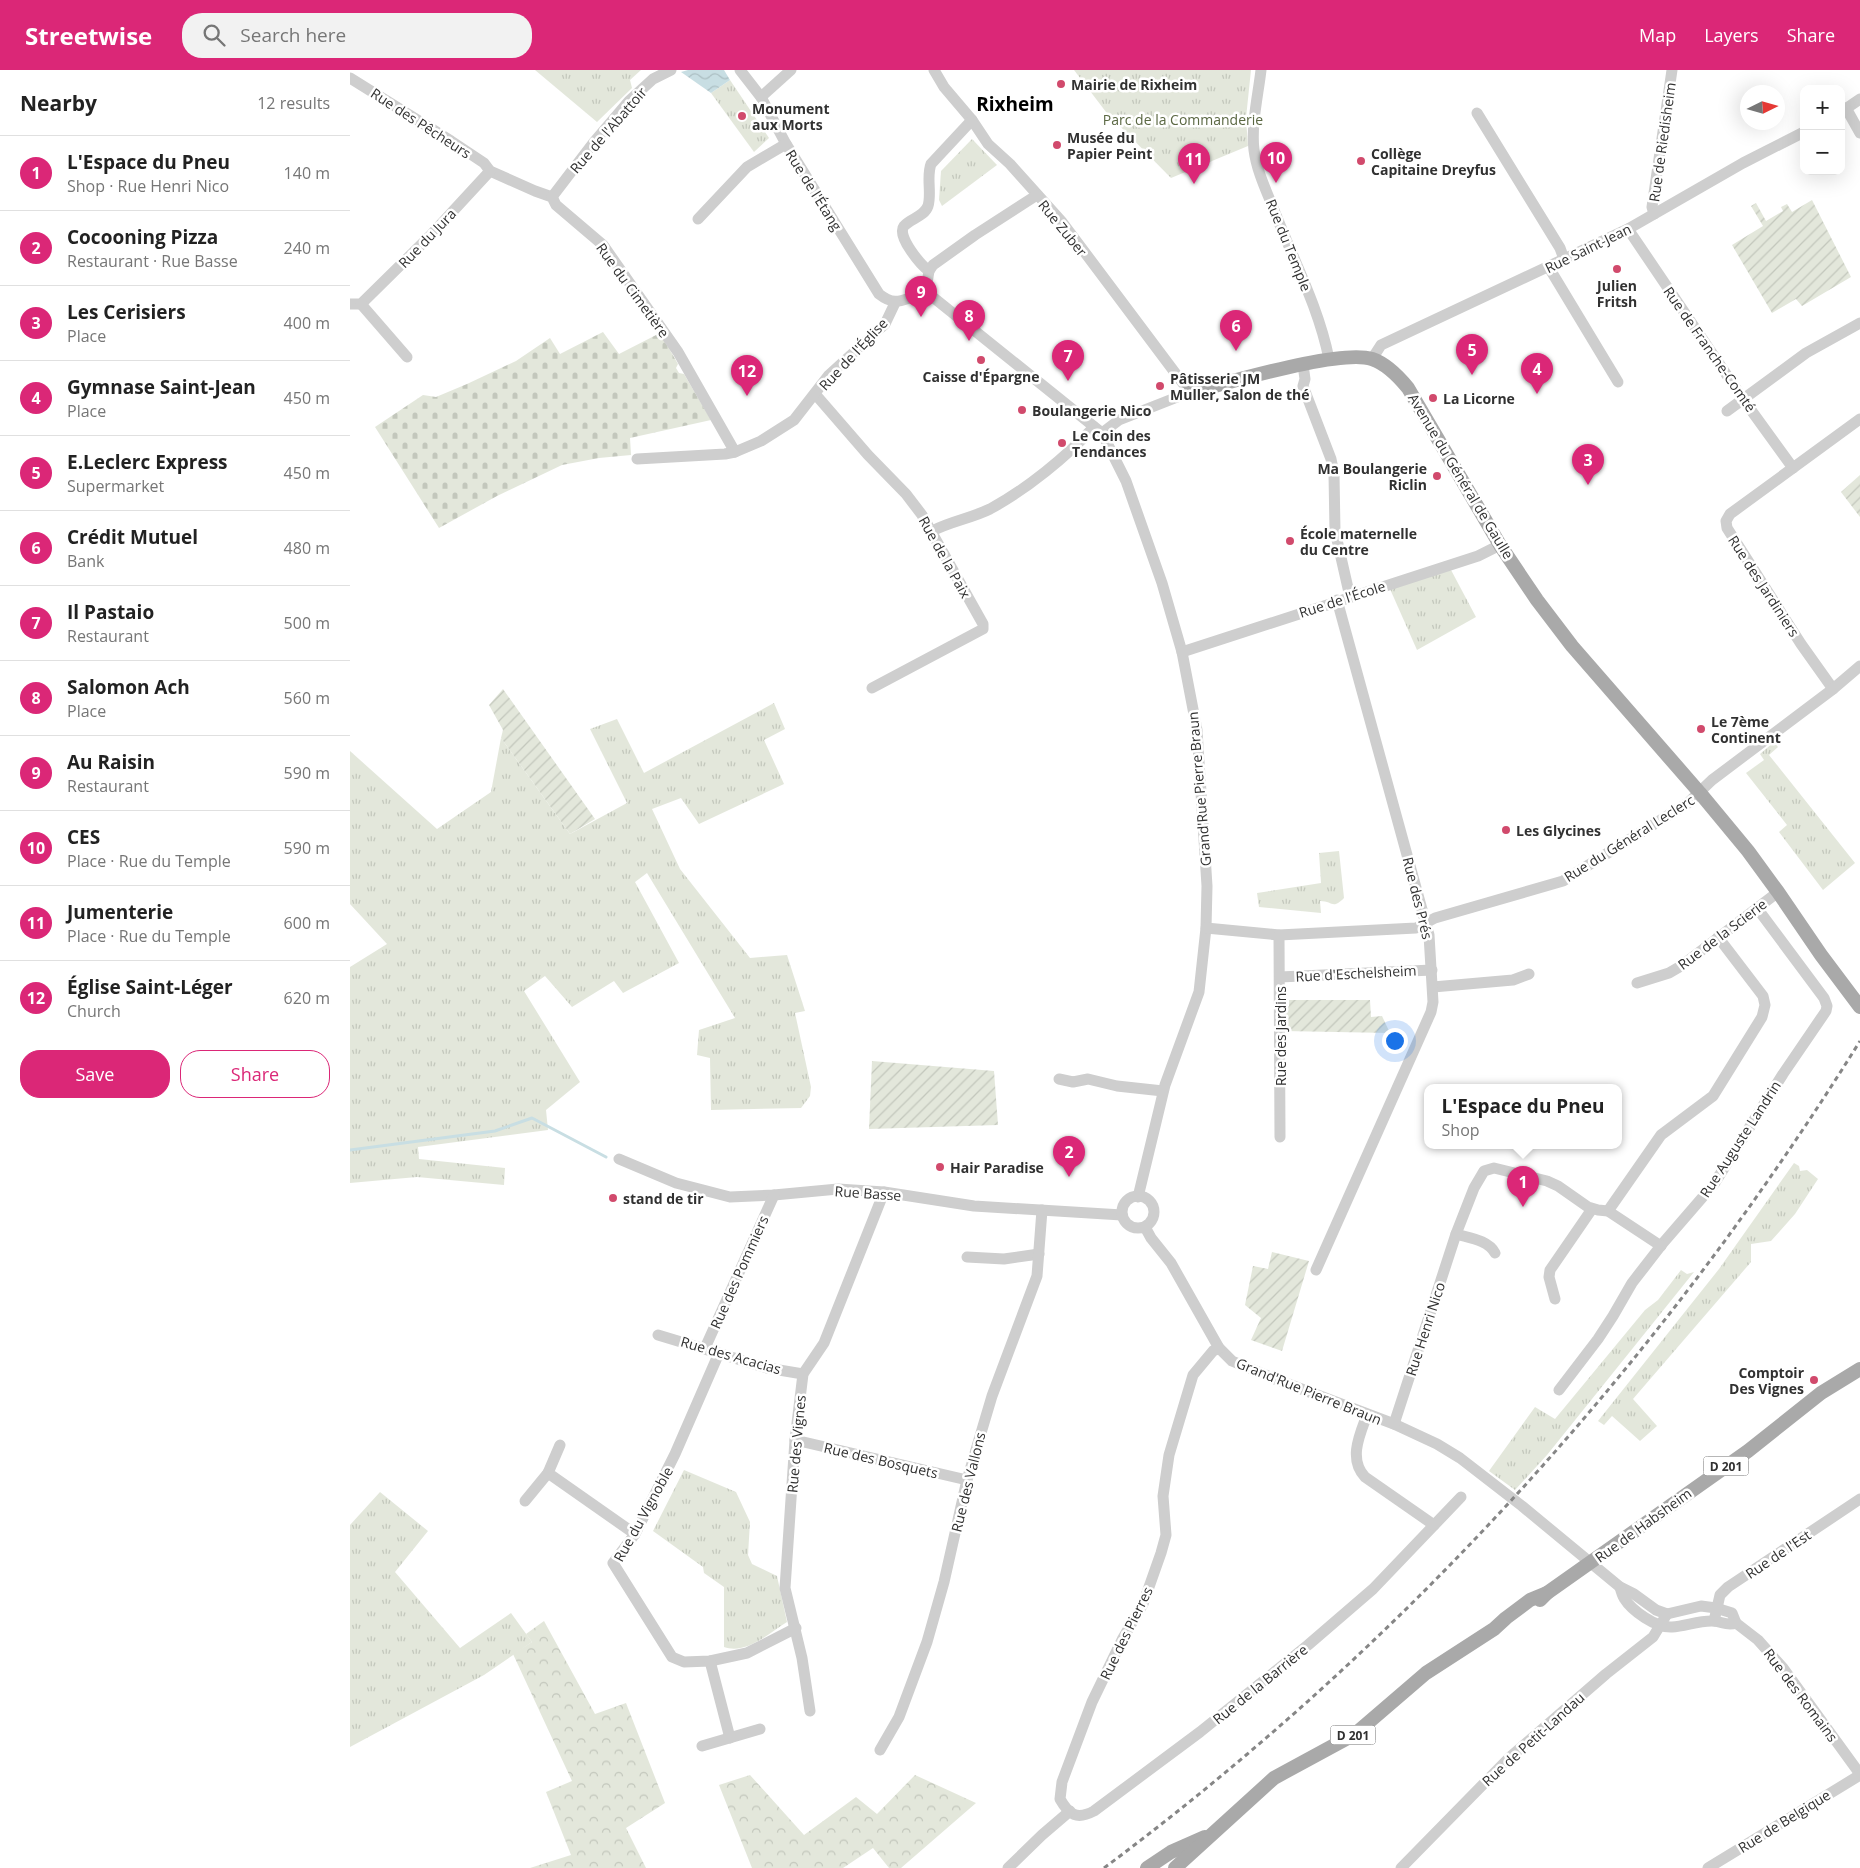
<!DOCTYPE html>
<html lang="en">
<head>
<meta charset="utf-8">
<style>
	:root { --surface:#fff; --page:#f2f2f2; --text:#222; --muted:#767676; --line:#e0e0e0; --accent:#db2777 }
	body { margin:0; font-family:"Open Sans",sans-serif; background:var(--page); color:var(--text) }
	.controls { position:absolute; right:15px; top:15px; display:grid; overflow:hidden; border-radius:10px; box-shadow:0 5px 20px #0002 }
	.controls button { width:45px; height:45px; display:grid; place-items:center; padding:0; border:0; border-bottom:1px solid var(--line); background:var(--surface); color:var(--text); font:25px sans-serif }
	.compass { position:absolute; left:1390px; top:15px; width:45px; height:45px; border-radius:50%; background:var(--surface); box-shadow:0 5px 20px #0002; rotate:85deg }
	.you { position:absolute; left:1044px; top:970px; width:18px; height:18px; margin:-12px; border:4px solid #fff; border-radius:50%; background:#1a73e8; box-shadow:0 0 0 8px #1a73e833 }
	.badge { display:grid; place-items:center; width:32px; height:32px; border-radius:50%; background:var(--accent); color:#fff; font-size:16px; font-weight:700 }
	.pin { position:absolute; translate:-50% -41px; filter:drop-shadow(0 1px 2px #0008) }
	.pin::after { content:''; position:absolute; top:26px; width:18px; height:15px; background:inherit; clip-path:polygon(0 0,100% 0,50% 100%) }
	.popup { position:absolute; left:1074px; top:1014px; width:198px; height:65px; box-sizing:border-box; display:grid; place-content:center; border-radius:10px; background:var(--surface); filter:drop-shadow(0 1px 4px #0005); font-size:16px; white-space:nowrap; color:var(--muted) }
	.popup b { font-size:19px; color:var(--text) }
	.popup::after { content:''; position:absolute; left:50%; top:100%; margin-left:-10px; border:10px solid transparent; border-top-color:var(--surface) }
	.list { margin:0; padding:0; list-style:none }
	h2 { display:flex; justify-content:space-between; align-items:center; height:65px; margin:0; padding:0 20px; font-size:21px }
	h2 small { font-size:16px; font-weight:400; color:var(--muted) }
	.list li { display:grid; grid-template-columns:32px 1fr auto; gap:15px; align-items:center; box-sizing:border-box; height:75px; padding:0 20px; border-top:1px solid var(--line) }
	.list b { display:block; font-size:19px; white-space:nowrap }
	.list p { margin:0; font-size:16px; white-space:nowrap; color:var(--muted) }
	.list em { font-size:16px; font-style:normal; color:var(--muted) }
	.actions { display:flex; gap:10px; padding:15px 20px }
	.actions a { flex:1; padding:11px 0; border:1px solid var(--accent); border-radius:20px; text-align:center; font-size:18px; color:var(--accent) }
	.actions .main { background:var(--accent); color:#fff }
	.icon { flex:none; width:28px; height:28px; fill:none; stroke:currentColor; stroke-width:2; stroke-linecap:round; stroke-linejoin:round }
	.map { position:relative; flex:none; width:1510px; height:1798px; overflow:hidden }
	header { display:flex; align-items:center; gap:30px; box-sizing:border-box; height:70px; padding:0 25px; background:var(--accent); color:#fff }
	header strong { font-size:24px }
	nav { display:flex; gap:28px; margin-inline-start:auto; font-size:18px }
	.search { width:350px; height:45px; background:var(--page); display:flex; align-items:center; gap:12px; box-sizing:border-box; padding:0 18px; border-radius:20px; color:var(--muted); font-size:19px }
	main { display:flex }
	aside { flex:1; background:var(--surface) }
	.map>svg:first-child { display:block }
</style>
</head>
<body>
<header>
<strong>Streetwise</strong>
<div class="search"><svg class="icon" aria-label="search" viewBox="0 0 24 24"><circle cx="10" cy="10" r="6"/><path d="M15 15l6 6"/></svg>Search here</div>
<nav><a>Map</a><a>Layers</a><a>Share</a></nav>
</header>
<main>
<aside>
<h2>Nearby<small>12 results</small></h2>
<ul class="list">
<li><span class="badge">1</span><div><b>L'Espace du Pneu</b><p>Shop · Rue Henri Nico</p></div><em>140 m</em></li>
<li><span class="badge">2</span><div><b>Cocooning Pizza</b><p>Restaurant · Rue Basse</p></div><em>240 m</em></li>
<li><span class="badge">3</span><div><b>Les Cerisiers</b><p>Place</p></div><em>400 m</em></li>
<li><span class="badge">4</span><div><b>Gymnase Saint-Jean</b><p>Place</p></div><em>450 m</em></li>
<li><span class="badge">5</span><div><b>E.Leclerc Express</b><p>Supermarket</p></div><em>450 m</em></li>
<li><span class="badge">6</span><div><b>Crédit Mutuel</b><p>Bank</p></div><em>480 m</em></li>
<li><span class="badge">7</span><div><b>Il Pastaio</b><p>Restaurant</p></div><em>500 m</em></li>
<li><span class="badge">8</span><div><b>Salomon Ach</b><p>Place</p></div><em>560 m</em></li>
<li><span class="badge">9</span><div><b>Au Raisin</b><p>Restaurant</p></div><em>590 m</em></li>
<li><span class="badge">10</span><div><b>CES</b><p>Place · Rue du Temple</p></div><em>590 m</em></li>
<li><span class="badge">11</span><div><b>Jumenterie</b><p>Place · Rue du Temple</p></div><em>600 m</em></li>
<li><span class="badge">12</span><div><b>Église Saint-Léger</b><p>Church</p></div><em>620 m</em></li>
</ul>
<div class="actions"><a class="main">Save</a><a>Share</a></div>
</aside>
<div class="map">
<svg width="1510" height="1798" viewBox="0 0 1510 1798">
	<defs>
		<pattern id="grass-tufts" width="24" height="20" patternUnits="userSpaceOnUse" patternTransform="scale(1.25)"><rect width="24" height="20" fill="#e3e7db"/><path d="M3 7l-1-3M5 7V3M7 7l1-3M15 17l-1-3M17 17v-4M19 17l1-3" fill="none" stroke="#c3c7bc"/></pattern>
		<pattern id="forest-crowns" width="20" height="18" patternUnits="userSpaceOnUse" patternTransform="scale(1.25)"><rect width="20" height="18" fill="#e3e7db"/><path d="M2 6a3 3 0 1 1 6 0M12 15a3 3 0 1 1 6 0" fill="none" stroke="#c3c7bc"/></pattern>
		<pattern id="cemetery-stones" width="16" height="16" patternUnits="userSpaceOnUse" patternTransform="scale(1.25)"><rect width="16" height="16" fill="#e3e7db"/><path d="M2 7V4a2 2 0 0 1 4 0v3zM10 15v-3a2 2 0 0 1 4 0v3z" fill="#c3c7bc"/></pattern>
		<pattern id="garden-furrows" width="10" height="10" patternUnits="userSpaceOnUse" patternTransform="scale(1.25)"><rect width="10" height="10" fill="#e3e7db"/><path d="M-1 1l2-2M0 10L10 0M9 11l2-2" fill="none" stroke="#c3c7bc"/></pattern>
		<pattern id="water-waves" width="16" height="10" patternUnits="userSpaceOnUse" patternTransform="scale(1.25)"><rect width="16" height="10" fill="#c8dee3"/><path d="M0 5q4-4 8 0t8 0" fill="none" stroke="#acbfc3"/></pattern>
	</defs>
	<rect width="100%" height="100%" fill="#fff"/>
	<g fill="url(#grass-tufts)">
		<polygon points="185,0 291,0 280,10 282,18 247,52"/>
		<polygon points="724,0 901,0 896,48 898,76 821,108 756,42"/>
		<polygon points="380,10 419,68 404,82 361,23"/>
		<polygon points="622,69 647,95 592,136 589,130 591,101"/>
		<polygon points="1101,500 1126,547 1067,580 1040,519"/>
		<polygon points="424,633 435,659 414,670 434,714 349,754 331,728 302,739 330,799 400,888 437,885 455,941 445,943 461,1017 460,1026 451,1038 361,1040 360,988 347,985 349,960 385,948 297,803 285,812 329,893 273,923 264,911 222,937 195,906 174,921 230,1012 196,1040 198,1060 68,1077 69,1089 155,1098 154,1115 67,1107 0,1113 0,897 37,874 0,834 0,681 87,759 141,722 151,668 220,764 277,733 240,659 267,649 294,703"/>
		<polygon points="1424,672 1428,677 1419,685 1505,793 1473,820 1429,762 1437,755 1396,703 1414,690 1410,684"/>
		<path d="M989,781L994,828C982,840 983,831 970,831L971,843L909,837L907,823L971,813L969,783Z"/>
		<polygon points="1444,1093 1449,1096 1450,1101 1457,1100 1468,1109 1445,1144 1421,1171 1401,1174 1401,1192 1283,1329 1307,1356 1290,1371 1262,1346 1254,1355 1248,1351 1369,1199"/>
		<polygon points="1331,1200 1337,1204 1344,1202 1197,1385 1165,1420 1139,1401 1185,1337 1205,1349 1295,1240 1308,1230"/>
		<path d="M334,1400L386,1422L400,1452L398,1485L402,1494L427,1506L437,1552C419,1563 396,1585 374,1577V1517L354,1503L353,1497L303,1461Z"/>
		<polygon points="30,1422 78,1461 45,1502 110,1578 161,1543 182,1572 134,1605 0,1677 0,1455"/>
	</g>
	<g fill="url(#forest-crowns)">
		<polygon points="194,1551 245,1644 276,1633 315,1733 276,1758 296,1798 180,1798 221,1785 196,1722 222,1711 163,1584 182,1572 176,1564"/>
		<polygon points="400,1705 454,1765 506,1727 527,1744 565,1705 626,1733 551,1798 539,1798 523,1778 493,1798 402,1798 369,1715"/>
	</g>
	<polygon fill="url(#cemetery-stones)" points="253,262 269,284 310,263 328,294 326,298 329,303 334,304 361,350 280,368 281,385 249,388 212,395 147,426 89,458 25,357 73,325 86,327 117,314 166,291 200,268 210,284"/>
	<g fill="url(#garden-furrows)">
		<polygon points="1462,130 1501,207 1452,236 1446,229 1422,243 1382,175 1413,156 1401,136 1406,133 1416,151 1433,141 1431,137 1437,134 1442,142"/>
		<polygon points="1510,405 1510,447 1491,422"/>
		<polygon points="153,619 245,749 220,764 151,668 153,660 139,635"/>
		<polygon points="939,930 1020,930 1021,947 1032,946 1040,963 933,961 934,936 939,936"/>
		<polygon points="522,991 644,1001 648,1055 519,1059"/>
		<polygon points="922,1182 959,1191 932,1281 901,1270 911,1248 895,1235 903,1196 918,1199"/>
	</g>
	<polygon fill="url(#water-waves)" points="338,0 374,0 380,10 361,23 331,2"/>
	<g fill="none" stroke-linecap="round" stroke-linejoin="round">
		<polyline stroke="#c8dee3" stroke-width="3" points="0,1080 145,1061 182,1048 256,1087"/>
		<g stroke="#cecece" stroke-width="11">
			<path d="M390,0L411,27L436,74L529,224C553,243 558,218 584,228L752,363L776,411L812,513L832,582L847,660L857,816L856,858L849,922L815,1015L788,1127"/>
			<polyline points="584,0 594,17 622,50 638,74 660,94 712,152 838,320 830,326 769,350 752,363"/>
			<path d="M911,0C908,26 901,55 904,80C907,103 918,124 926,145C945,193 969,239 979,289"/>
			<polyline points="0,8 101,71 134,93 140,101 185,121 202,127 206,135 253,175 328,282 385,382"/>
			<polyline points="411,27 441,0"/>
			<polyline points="1496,38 1510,63"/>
			<polyline points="1491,42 1510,29"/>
			<polyline points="1127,43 1210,178 1214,189"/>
			<polyline points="202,127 244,72 279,31 303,9 321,0"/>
			<polyline points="1304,144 1302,137 1322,0"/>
			<polyline points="348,149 397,97 436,74"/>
			<polyline points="1278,159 1393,329 1443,398"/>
			<polyline points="1198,196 1268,312"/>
			<path d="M579,201C571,195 546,166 554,156C561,148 574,147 578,136C582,123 576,107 581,94L622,50"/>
			<polyline points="575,225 579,201 583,195 625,165 687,125"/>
			<polyline points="0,234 11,234 80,166 140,101"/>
			<polyline points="11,234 57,287"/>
			<polyline points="1022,289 1031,275 1278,159 1393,93 1454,62"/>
			<polyline points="953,295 955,309 953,316 981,389 984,404 985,461 1000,527"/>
			<polyline points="466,325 518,385 556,424 572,445 633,554 633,559 522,618"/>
			<polyline points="1377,341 1456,283 1510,253"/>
			<polyline points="287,389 375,384 385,382 411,371 444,350 479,305 535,254 545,233"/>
			<path d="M582,461C601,451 622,448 640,439C677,419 716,387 744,357"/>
			<polyline points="832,582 1128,486 1150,475"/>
			<polyline points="1483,619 1451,574 1377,458 1376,451 1380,444 1510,349"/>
			<polyline points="856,858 929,865 1066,858 1085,848 1213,811 1338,733 1362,710 1483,619 1510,596"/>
			<polyline points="929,865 930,1067"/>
			<polyline points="930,907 1082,900"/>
			<polyline points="1287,913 1319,903 1331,896 1428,822"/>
			<polyline points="1083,917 1163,910 1179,904"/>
			<polyline points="709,1009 723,1012 738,1009 767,1016 813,1021"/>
			<polyline points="269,1089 326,1113 380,1127 424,1125 488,1119 534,1122 624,1136 772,1145"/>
			<circle cx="788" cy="1142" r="16"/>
			<polyline points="1258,1141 1311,1065 1363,1026 1412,947 1415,935 1413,926 1368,867"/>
			<polyline points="795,1157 801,1168 821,1193 869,1278 882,1291 925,1309 1044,1354 1087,1374 1110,1388 1172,1436 1270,1517 1284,1524 1306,1540 1317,1544 1351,1536 1366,1538 1382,1543 1386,1553 1408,1570 1433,1598 1510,1704"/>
			<path d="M1106,1164C1119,1168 1138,1170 1145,1183"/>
			<polyline points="617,1187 654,1189 689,1184"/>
			<polyline points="966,1200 1081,942 1083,932 1079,865 987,530"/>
			<polyline points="1205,1229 1199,1207 1200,1200 1242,1139"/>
			<polyline points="308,1265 417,1298 453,1304"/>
			<polyline points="355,1278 424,1125"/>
			<path d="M869,1278L863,1281L843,1305L819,1385L813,1426L816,1465L811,1483L793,1534L773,1568L742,1632L712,1712L710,1729C719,1745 727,1750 744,1741L850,1662L958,1575L1023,1519L1111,1427"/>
			<polyline points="369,1283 325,1384 285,1464 263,1493 322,1587 334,1592 360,1591 397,1583 446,1558"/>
			<polyline points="1209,1320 1248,1269 1263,1246 1282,1213 1313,1173 1364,1114 1433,1004 1476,941 1477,936 1474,928 1407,838"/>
			<path d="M1017,1345C1010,1364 998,1389 1015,1407L1084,1455"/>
			<polyline points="1044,1354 1106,1164 1124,1118 1134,1101 1144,1098 1197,1111 1208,1116 1238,1137 1248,1140 1258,1141 1311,1176"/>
			<polyline points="445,1370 617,1410"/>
			<polyline points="210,1375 198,1403 285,1464"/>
			<polyline points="175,1431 198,1403"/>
			<path d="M1270,1517C1271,1521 1272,1525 1274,1528C1282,1541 1306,1558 1322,1557C1336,1556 1350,1550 1364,1551C1373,1552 1377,1556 1386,1553"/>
			<polyline points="1364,1551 1370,1525 1378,1517 1510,1429"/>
			<polyline points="360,1591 380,1668"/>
			<polyline points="460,1641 452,1588 435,1518 445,1370 453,1304 474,1273 534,1122"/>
			<polyline points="352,1676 410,1659"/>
			<polyline points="530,1680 549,1647 577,1572 594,1512 617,1410 642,1326 687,1206 692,1140"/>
			<polyline points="658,1798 692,1765 720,1741"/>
			<polyline points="1051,1798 1159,1688 1256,1604 1303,1567 1317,1544"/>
			<polyline points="1358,1798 1510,1705"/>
		</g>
		<g stroke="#a9a9a9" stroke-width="14">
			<path d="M838,320H849C885,311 991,279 1022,289C1037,294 1049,307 1058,318L1150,475L1187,530L1222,576L1350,723L1398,781L1428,822L1471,885L1510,937"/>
			<polyline points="1190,1530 1197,1523 1398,1381 1471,1323 1510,1299"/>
			<polyline points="797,1798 821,1782 855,1767"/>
			<polyline points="825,1798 924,1708 1005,1664 1076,1603 1144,1559 1156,1548 1180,1530 1197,1523"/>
		</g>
		<path stroke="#868686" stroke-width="3" stroke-dasharray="5 4" stroke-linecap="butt" d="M754,1798C1056,1573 1311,1291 1510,971"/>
	</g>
	<g fill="#d14a6c" stroke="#fff" stroke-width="2">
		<circle cx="711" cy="14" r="5"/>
		<circle cx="392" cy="46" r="5"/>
		<circle cx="707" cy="75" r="5"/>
		<circle cx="1011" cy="91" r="5"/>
		<circle cx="1267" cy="199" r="5"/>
		<circle cx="631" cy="290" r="5"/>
		<circle cx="810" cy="316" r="5"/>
		<circle cx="1083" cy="328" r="5"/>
		<circle cx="672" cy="340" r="5"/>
		<circle cx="712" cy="373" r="5"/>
		<circle cx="1087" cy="406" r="5"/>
		<circle cx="940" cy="471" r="5"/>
		<circle cx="1351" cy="659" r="5"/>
		<circle cx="1156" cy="760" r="5"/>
		<circle cx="590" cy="1097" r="5"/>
		<circle cx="263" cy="1128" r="5"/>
		<circle cx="1464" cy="1310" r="5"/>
	</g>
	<g text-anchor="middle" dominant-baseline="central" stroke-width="5" stroke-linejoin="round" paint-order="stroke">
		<g fill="#fff" stroke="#6f6f6f" stroke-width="1">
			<rect x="1353.5" y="1386.5" width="45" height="19" rx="4"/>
			<rect x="980.5" y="1655.5" width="45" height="19" rx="4"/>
		</g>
		<g font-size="12" font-weight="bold" fill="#313131">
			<text x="1376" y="1396">D 201</text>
			<text x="1003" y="1665">D 201</text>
		</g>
		<g font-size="14" font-weight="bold" fill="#313131" stroke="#fff" text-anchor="start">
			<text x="721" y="14">Mairie de Rixheim</text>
			<text x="402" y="38">Monument<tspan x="402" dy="16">aux Morts</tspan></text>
			<text x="717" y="67">Musée du<tspan x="717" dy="16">Papier Peint</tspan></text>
			<text x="1021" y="83">Collège<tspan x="1021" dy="16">Capitaine Dreyfus</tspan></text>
			<text x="1267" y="215" text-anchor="middle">Julien<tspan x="1267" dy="16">Fritsh</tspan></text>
			<text x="631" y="306" text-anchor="middle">Caisse d'Épargne</text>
			<text x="820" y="308">Pâtisserie JM<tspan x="820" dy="16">Muller, Salon de thé</tspan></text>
			<text x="1093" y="328">La Licorne</text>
			<text x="682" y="340">Boulangerie Nico</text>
			<text x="722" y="365">Le Coin des<tspan x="722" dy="16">Tendances</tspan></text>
			<text x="1077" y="398" text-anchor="end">Ma Boulangerie<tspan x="1077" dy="16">Riclin</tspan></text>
			<text x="950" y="463">École maternelle<tspan x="950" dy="16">du Centre</tspan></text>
			<text x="1361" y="651">Le 7ème<tspan x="1361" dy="16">Continent</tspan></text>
			<text x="1166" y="760">Les Glycines</text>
			<text x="600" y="1097">Hair Paradise</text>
			<text x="273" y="1128">stand de tir</text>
			<text x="1454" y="1302" text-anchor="end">Comptoir<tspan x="1454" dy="16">Des Vignes</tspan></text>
		</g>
		<g font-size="14" fill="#5b6843" stroke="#fff">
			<text x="833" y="49">Parc de la Commanderie</text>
		</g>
		<g font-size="14" fill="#313131" stroke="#fff">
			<text transform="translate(71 53) rotate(33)">Rue des Pêcheurs</text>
			<text transform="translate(258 60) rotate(-49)">Rue de l'Abattoir</text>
			<text transform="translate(1312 72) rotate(-82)">Rue de Riedisheim</text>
			<text transform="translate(464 120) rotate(58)">Rue de l'Étang</text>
			<text transform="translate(713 158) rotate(51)">Rue Zuber</text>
			<text transform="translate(77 168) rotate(-46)">Rue du Jura</text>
			<text transform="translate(939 175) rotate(68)">Rue du Temple</text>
			<text transform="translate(1238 178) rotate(-26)">Rue Saint-Jean</text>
			<text transform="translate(283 220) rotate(54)">Rue du Cimetière</text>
			<text transform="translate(1360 279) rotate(55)">Rue de Franche-Comté</text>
			<text transform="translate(503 284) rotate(-47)">Rue de l'Église</text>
			<text transform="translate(1111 406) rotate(59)">Avenue du Général de Gaulle</text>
			<text transform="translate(595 487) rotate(61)">Rue de la Paix</text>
			<text transform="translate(1414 516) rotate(57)">Rue des Jardiniers</text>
			<text transform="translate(992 529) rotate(-18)">Rue de l'École</text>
			<text transform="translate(849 719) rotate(-95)">Grand'Rue Pierre Braun</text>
			<text transform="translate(1279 768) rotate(-32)">Rue du Général Leclerc</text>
			<text transform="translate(1068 828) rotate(76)">Rue des Prés</text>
			<text transform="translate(1372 864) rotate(-37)">Rue de la Scierie</text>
			<text transform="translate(1006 903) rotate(-3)">Rue d'Eschelsheim</text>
			<text transform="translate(930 966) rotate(-90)">Rue des Jardins</text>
			<text transform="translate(1390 1069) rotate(-57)">Rue Auguste Landrin</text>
			<text transform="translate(518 1123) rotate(4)">Rue Basse</text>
			<text transform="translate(389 1202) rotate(-66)">Rue des Pommiers</text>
			<text transform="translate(1075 1259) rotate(-72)">Rue Henri Nico</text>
			<text transform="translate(381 1285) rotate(16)">Rue des Acacias</text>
			<text transform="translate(959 1321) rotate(22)">Grand'Rue Pierre Braun</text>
			<text transform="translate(446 1374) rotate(-85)">Rue des Vignes</text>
			<text transform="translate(531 1390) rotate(13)">Rue des Bosquets</text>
			<text transform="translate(618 1412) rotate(-76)">Rue des Vallons</text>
			<text transform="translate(293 1444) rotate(-61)">Rue du Vignoble</text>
			<text transform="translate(1293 1455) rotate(-36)">Rue de Habsheim</text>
			<text transform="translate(1428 1484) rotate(-34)">Rue de l'Est</text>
			<text transform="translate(776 1563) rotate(-64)">Rue des Pierres</text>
			<text transform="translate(910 1614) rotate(-39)">Rue de la Barrière</text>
			<text transform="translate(1451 1625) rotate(53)">Rue des Romains</text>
			<text transform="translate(1183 1669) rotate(-42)">Rue de Petit-Landau</text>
			<text transform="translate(1434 1751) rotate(-32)">Rue de Belgique</text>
		</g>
		<g font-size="19" font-weight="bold" fill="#000" stroke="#fff">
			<text x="665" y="34">Rixheim</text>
		</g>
	</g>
</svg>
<div class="controls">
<button>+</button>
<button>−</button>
</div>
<svg class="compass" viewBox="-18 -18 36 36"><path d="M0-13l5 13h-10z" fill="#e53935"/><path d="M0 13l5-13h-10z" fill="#767676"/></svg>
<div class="you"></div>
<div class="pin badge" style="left:1173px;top:1137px">1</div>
<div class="popup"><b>L'Espace du Pneu</b>Shop</div>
<div class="pin badge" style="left:719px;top:1107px">2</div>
<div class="pin badge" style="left:1238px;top:415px">3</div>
<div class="pin badge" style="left:1187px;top:324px">4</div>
<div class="pin badge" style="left:1122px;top:305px">5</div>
<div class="pin badge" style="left:886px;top:281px">6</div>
<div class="pin badge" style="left:718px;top:311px">7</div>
<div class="pin badge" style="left:619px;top:271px">8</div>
<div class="pin badge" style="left:571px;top:247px">9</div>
<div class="pin badge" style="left:926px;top:113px">10</div>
<div class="pin badge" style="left:844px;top:114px">11</div>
<div class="pin badge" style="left:397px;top:326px">12</div>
</div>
</main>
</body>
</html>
